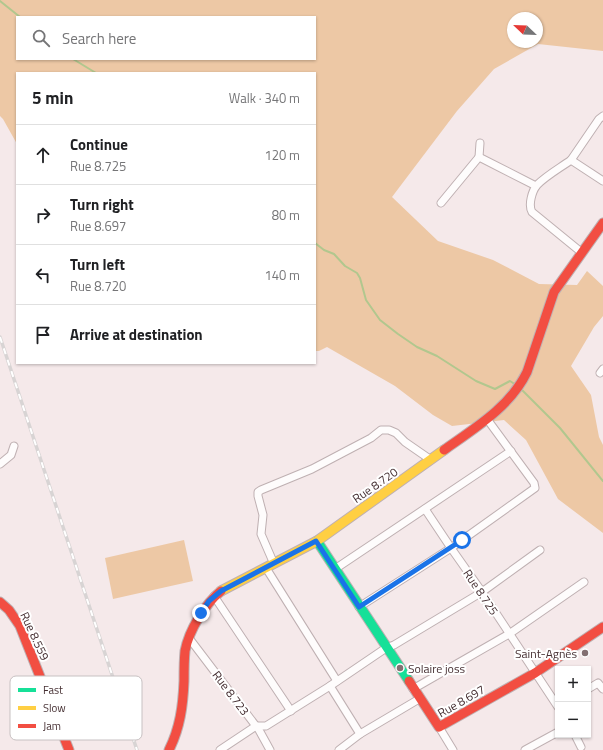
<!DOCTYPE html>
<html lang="en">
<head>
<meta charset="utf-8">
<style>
	:root { --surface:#fff; --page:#f2f2f2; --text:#202124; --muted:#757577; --line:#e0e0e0 }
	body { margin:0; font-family:"Titillium Web",sans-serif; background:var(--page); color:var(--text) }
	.controls { position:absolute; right:12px; bottom:12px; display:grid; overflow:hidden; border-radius:0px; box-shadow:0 1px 3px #0004 }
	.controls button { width:36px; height:36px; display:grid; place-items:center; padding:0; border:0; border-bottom:1px solid var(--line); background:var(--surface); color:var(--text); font:20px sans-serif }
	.compass { position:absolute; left:507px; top:12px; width:36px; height:36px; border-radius:50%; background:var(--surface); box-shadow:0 1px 3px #0004; rotate:293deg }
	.stop { position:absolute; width:12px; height:12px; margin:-9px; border:3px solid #1a73e8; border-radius:50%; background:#fff }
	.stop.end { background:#1a73e8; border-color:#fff; box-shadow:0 1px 4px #0008 }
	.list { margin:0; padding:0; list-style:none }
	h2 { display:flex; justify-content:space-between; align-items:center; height:52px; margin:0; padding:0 16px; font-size:17px }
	h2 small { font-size:13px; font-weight:400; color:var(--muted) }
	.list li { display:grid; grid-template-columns:26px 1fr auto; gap:12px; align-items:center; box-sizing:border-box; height:60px; padding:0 16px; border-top:1px solid var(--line) }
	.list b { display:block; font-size:15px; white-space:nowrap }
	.list p { margin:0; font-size:13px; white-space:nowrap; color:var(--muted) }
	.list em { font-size:13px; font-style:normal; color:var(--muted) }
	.icon { flex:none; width:22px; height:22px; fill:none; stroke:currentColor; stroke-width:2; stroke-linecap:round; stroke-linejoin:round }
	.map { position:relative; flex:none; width:603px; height:750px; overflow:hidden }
	.search { position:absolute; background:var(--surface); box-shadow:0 1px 3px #0004; left:16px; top:16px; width:300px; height:44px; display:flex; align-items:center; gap:10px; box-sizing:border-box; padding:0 14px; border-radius:0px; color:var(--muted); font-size:15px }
	.panel { position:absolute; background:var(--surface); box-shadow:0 1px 3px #0004; left:16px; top:72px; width:300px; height:292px; border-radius:0px }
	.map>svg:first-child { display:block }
</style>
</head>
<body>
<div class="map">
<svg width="603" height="750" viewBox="0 0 603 750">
	<rect width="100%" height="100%" fill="#f5e9ea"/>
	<g fill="#edc8a5" fill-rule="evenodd">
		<path d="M0,0H603V51L538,44L494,69L457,111L392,197L438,241L493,260L539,284L577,285L587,271L603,286V316L594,327L571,366L591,395L599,437L603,445V533L558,499L526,440L504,420L452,426L433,415L395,386L327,347L319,351H315V73H17V144L3,119L0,116ZM17,17H315V59H17ZM513,18H537V42H513Z"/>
		<polygon points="184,540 193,581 113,599 105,558"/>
	</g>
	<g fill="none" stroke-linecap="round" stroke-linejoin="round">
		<g stroke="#b1c78e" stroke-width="2">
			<polyline points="0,1 20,17"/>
			<polyline points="73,59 96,73"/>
			<polyline points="315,243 324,250 334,254 345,266 357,273 360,278 366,300 380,320 398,334 417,347 437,356 476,381 495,389 510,381 516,385"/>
			<polyline points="521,389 560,428 603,481"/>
		</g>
		<g stroke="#bfb0b2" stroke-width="9">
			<g id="street">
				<polyline points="479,157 480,143"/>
				<polyline points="571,160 599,119 603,116"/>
				<polyline points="441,203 479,157 536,186"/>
				<path d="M581,252L532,212C528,205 532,191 537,185C547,175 560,168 571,160L603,181"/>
				<polyline points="600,373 603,369"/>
				<polyline points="0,464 11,455 14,446"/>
				<polyline points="425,509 451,548 535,488 534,483 487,419"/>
				<polyline points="274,564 261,534 263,515 258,496 258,492 261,490 312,469 371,438 381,430 389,430 396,433 405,442 431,460"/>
				<polyline points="266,568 337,681"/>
				<polyline points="335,569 511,451"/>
				<polyline points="214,596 291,711"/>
				<polyline points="359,607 451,548 482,592 558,707"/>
				<polyline points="189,638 259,730 270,750"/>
				<polyline points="330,686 360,734"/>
				<polyline points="413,689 509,634 584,582"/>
				<polyline points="588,689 598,683 603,689"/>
				<polyline points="439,727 453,750"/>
				<polyline points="575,735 581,747"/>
				<polyline points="220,750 256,726 266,726 330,686 386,648 394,645 482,592 540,550"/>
				<polyline points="339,750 360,734 419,699"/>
				<polyline points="525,750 558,732"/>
			</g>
		</g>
		<g stroke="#bfb0b2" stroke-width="11">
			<polyline id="fast" points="317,541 409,681"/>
		</g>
		<g stroke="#bfb0b2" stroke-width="11">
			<polyline id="slow" points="221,591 317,541 444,450"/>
		</g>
		<g stroke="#bfb0b2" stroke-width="11">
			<g id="jam">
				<path d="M444,450C475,428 510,407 527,372L554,292L603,223"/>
				<polyline points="0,602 9,610 20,626 69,750"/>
				<polyline points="409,681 439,727 535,673 603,627"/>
				<path d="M169,750C180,728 183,706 184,681C184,671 184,661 185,651C189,630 205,604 221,591"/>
			</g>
		</g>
		<use href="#street" stroke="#fefcfc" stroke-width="7"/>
		<use href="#fast" stroke="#16e098" stroke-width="9"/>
		<use href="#slow" stroke="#ffcf43" stroke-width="9"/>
		<use href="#jam" stroke="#f24e42" stroke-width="9"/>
		<g stroke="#d8d4d4" stroke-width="3.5">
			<polyline id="rail" points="0,337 137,750"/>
		</g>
		<use href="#rail" stroke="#fff" stroke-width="2" stroke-dasharray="6" stroke-linecap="butt"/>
	</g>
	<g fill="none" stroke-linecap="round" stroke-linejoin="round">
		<polyline stroke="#1a73e8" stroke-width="5" points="201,613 209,601 221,591 316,541 359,607 462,540"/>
	</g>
	<g fill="#837072" stroke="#fff" stroke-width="1.5">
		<circle cx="585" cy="653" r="4"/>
		<circle cx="400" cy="668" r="4"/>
	</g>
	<g text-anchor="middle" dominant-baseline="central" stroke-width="4" stroke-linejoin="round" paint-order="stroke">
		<g font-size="12" fill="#452f32" stroke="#fff">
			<text transform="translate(375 485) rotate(-35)">Rue 8.720</text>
			<text transform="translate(481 592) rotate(56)">Rue 8.725</text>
			<text transform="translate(35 636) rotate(65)">Rue 8.559</text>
			<text transform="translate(231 693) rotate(53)">Rue 8.723</text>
			<text transform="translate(461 701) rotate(-30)">Rue 8.697</text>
		</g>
		<g font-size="12" fill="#452f32" stroke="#fff" text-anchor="end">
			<text x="577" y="653">Saint-Agnès</text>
			<text x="408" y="668" text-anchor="start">Solaire joss</text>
		</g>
	</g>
	<rect x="10" y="676" width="132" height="64" rx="6" fill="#fff" stroke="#c7c1c2" stroke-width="1"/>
	<rect x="18" y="688" width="18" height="4" fill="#16e098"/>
	<rect x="18" y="706" width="18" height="4" fill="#ffcf43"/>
	<rect x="18" y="724" width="18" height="4" fill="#f24e42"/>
	<g font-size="11" fill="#452f32">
		<text x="43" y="694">Fast</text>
		<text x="43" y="712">Slow</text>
		<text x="43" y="730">Jam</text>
	</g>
</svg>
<div class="controls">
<button>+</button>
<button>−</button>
</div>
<svg class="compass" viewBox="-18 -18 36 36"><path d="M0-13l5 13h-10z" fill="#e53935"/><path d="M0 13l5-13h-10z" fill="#757577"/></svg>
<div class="stop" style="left:462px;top:540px"></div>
<div class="stop end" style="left:201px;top:613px"></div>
<div class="search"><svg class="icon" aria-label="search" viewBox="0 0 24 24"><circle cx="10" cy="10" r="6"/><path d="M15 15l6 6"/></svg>Search here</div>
<section class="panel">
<h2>5 min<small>Walk · 340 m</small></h2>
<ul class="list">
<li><svg class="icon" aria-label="ahead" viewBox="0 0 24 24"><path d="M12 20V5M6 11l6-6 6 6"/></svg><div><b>Continue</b><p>Rue 8.725</p></div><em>120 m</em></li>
<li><svg class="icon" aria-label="right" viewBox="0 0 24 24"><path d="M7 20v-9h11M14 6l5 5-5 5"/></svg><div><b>Turn right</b><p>Rue 8.697</p></div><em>80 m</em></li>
<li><svg class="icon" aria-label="left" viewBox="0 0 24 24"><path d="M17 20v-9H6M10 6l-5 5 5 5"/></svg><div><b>Turn left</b><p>Rue 8.720</p></div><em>140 m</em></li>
<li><svg class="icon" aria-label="arrive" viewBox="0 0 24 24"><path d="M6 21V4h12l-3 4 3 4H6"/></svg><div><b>Arrive at destination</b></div></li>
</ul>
</section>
</div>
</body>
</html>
